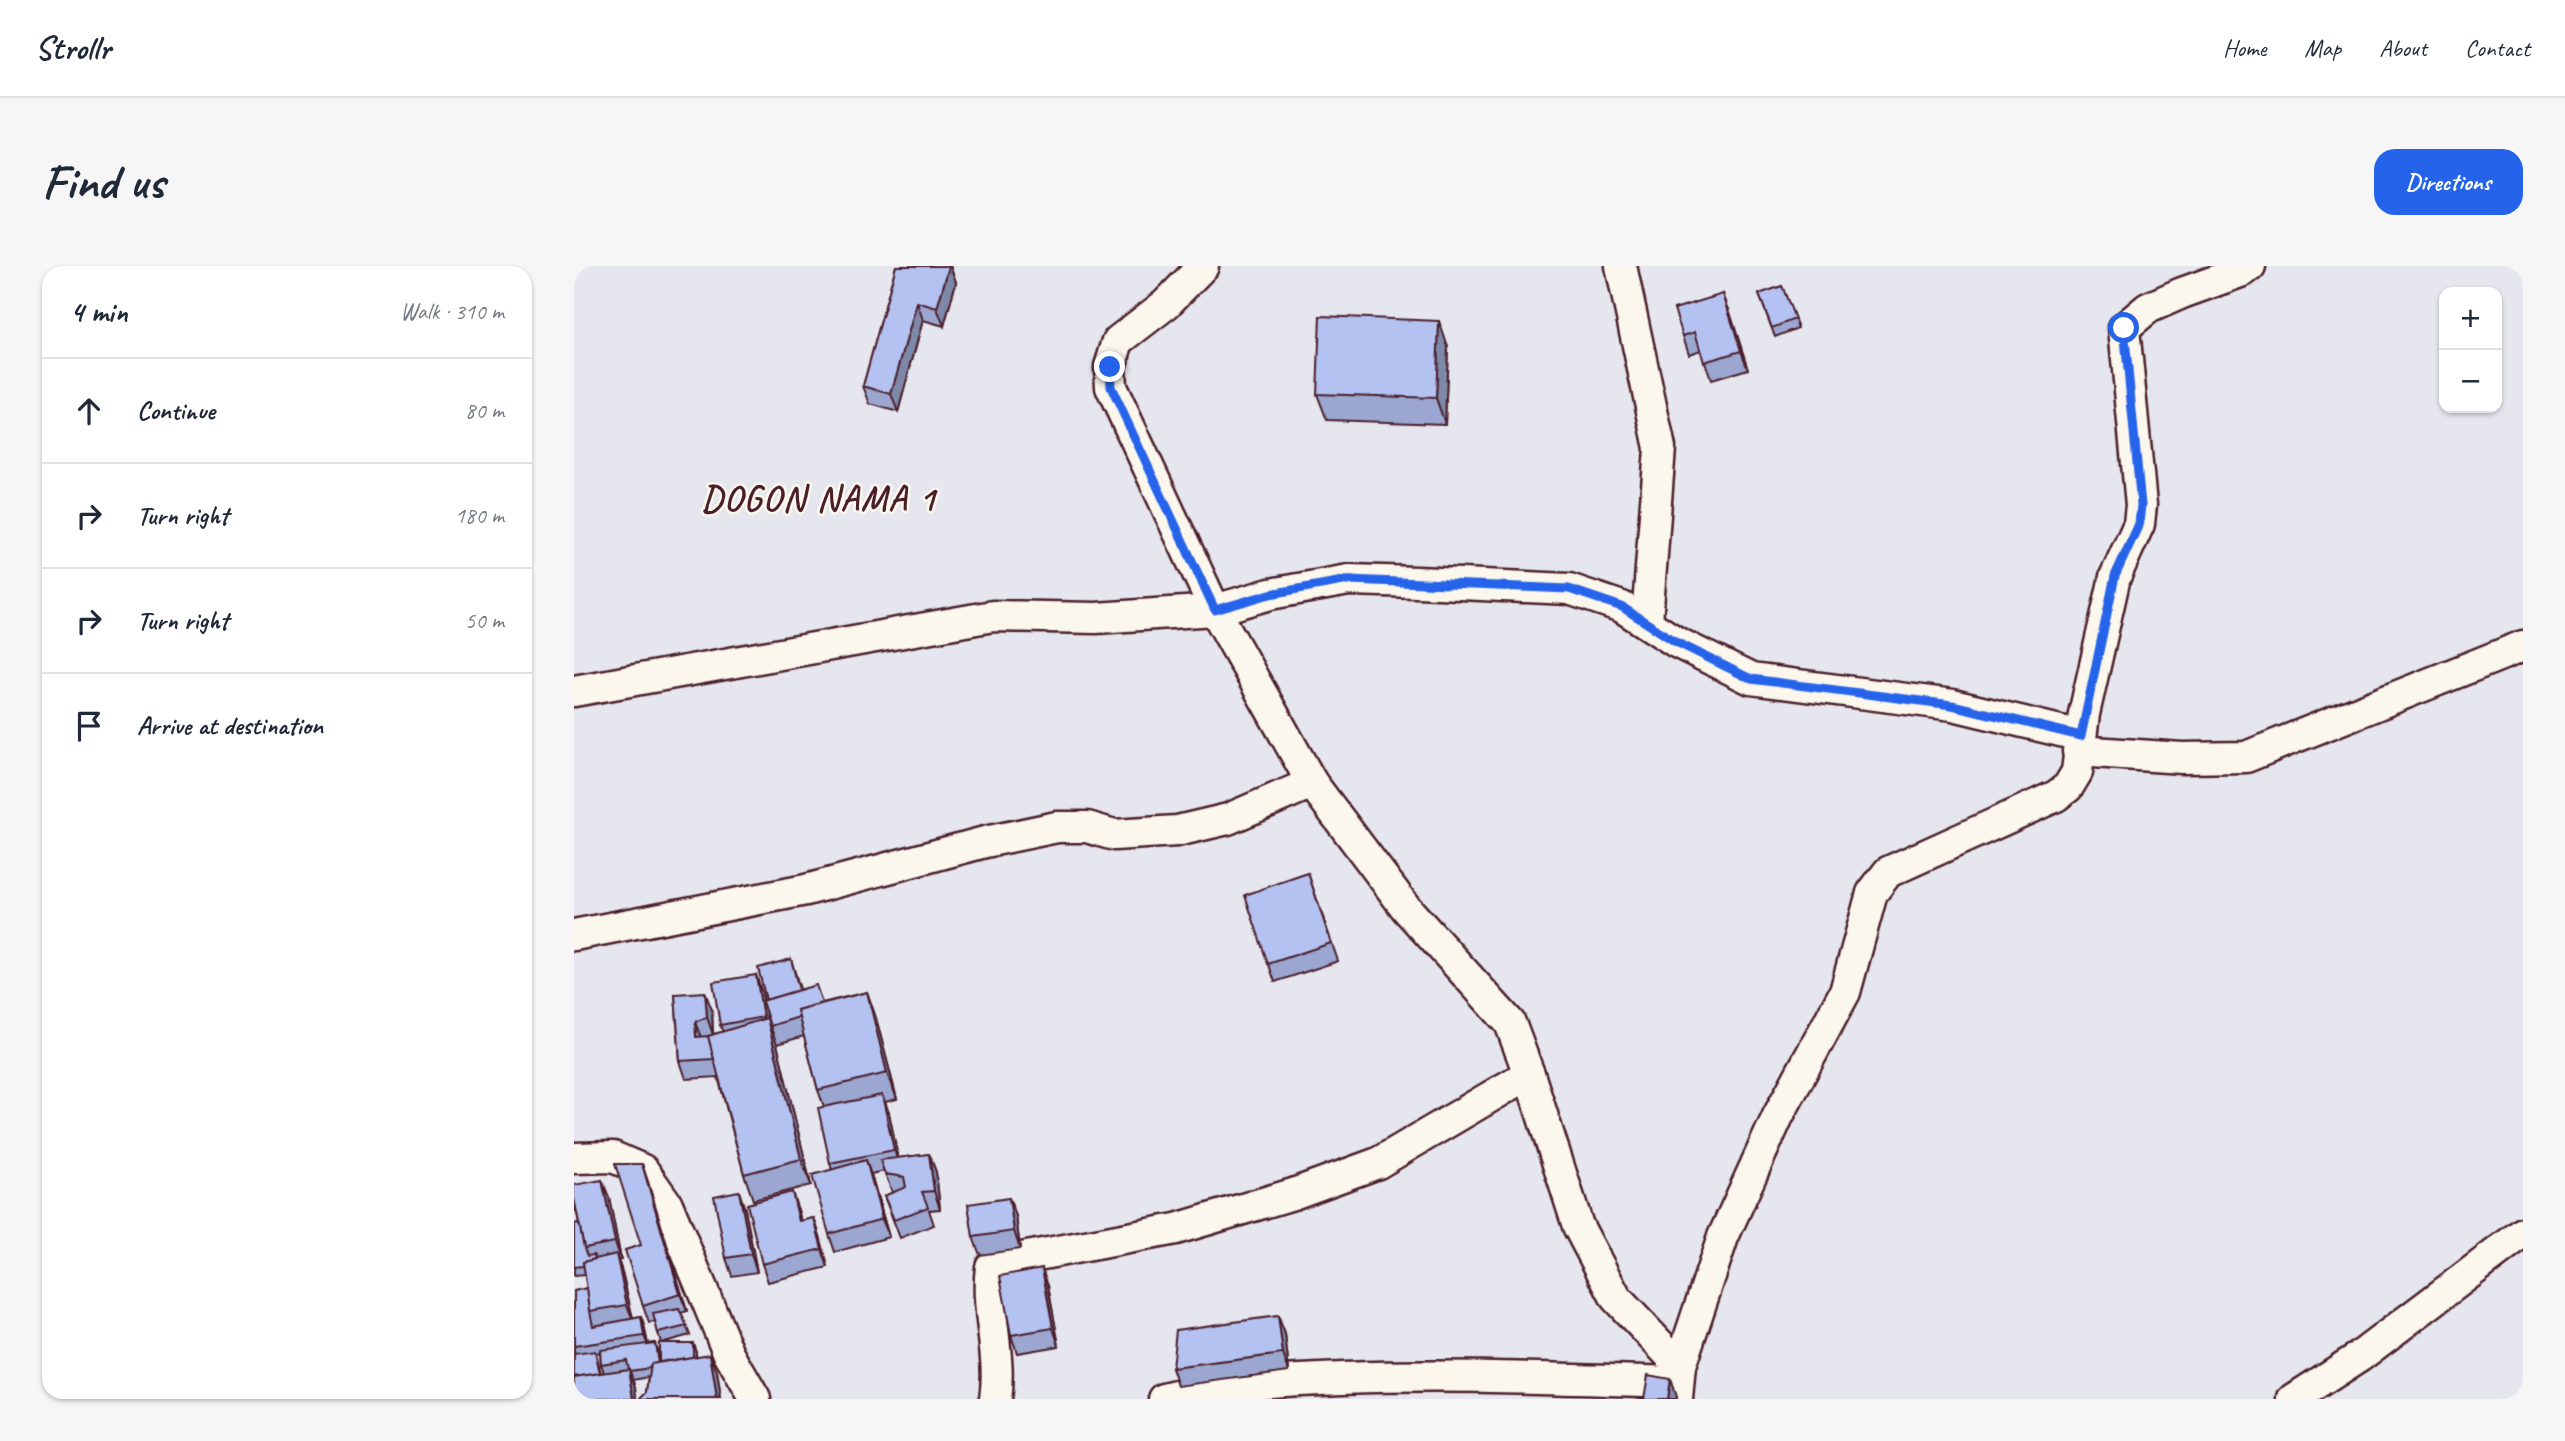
<!DOCTYPE html>
<html lang="en">
<head>
<meta charset="utf-8">
<style>
	:root { --surface:#fff; --page:#f6f6f7; --text:#1f2937; --muted:#747a83; --line:#e0e1e3; --accent:#2563eb }
	body { margin:0; font-family:Caveat,sans-serif; background:var(--page); color:var(--text) }
	.controls { position:absolute; right:21px; top:21px; display:grid; overflow:hidden; border-radius:14px; box-shadow:0 2px 5px #0004 }
	.controls button { width:63px; height:63px; display:grid; place-items:center; padding:0; border:0; border-bottom:2px solid var(--line); background:var(--surface); color:var(--text); font:35px sans-serif }
	.stop { position:absolute; width:21px; height:21px; margin:-16px; border:5px solid #2563eb; border-radius:50%; background:#fff }
	.stop.end { background:#2563eb; border-color:#fff; box-shadow:0 2px 7px #0008 }
	.list { margin:0; padding:0; list-style:none }
	h2 { display:flex; justify-content:space-between; align-items:center; height:91px; margin:0; padding:0 28px; font-size:30px }
	h2 small { font-size:23px; font-weight:400; color:var(--muted) }
	.list li { display:grid; grid-template-columns:46px 1fr auto; gap:21px; align-items:center; box-sizing:border-box; height:105px; padding:0 28px; border-top:2px solid var(--line) }
	.list b { display:block; font-size:26px; white-space:nowrap }
	.list em { font-size:23px; font-style:normal; color:var(--muted) }
	.icon { flex:none; width:38px; height:38px; fill:none; stroke:currentColor; stroke-width:2; stroke-linecap:round; stroke-linejoin:round }
	.map { position:relative; flex:none; width:1949px; height:1133px; overflow:hidden; border-radius:21px }
	header { display:flex; align-items:center; gap:42px; box-sizing:border-box; height:98px; padding:0 35px; background:var(--surface); border-bottom:2px solid var(--line) }
	header strong { font-size:33px }
	nav { display:flex; gap:38px; margin-inline-start:auto; font-size:24px }
	.intro { display:flex; align-items:center; justify-content:space-between; box-sizing:border-box; height:168px; padding:0 42px }
	h1 { margin:0; font-size:49px }
	.button { padding:18px 32px; border-radius:21px; background:var(--accent); color:#fff; font-size:24px; font-weight:700 }
	main { display:flex; gap:42px; padding:0 42px }
	aside { flex:1; background:var(--surface); border-radius:21px; box-shadow:0 2px 5px #0004 }
	.map>svg:first-child { display:block }
</style>
</head>
<body>
<header>
<strong>Strollr</strong>
<nav><a>Home</a><a>Map</a><a>About</a><a>Contact</a></nav>
</header>
<div class="intro"><h1>Find us</h1><a class="button">Directions</a></div>
<main>
<aside>
<h2>4 min<small>Walk · 310 m</small></h2>
<ul class="list">
<li><svg class="icon" aria-label="ahead" viewBox="0 0 24 24"><path d="M12 20V5M6 11l6-6 6 6"/></svg><div><b>Continue</b></div><em>80 m</em></li>
<li><svg class="icon" aria-label="right" viewBox="0 0 24 24"><path d="M7 20v-9h11M14 6l5 5-5 5"/></svg><div><b>Turn right</b></div><em>180 m</em></li>
<li><svg class="icon" aria-label="right" viewBox="0 0 24 24"><path d="M7 20v-9h11M14 6l5 5-5 5"/></svg><div><b>Turn right</b></div><em>50 m</em></li>
<li><svg class="icon" aria-label="arrive" viewBox="0 0 24 24"><path d="M6 21V4h12l-3 4 3 4H6"/></svg><div><b>Arrive at destination</b></div></li>
</ul>
</aside>
<div class="map">
<svg width="1949" height="1133" viewBox="0 0 1949 1133">
	<rect width="100%" height="100%" fill="#e6e7ee"/>
	<filter id="ink" filterUnits="userSpaceOnUse"><feTurbulence type="fractalNoise" baseFrequency=".0143" numOctaves="2"/><feDisplacementMap in="SourceGraphic" scale="14" xChannelSelector="R" yChannelSelector="G"/><feConvolveMatrix kernelMatrix="1 2 1 2 8 2 1 2 1" color-interpolation-filters="sRGB"/></filter>
	<g filter="url(#ink)">
		<g fill="none" stroke-linecap="round" stroke-linejoin="round">
			<g stroke="#4a1f2b" stroke-width="35">
				<g id="street">
					<polyline points="629,0 592,38 544,75 536,101 537,121 641,344 738,517 832,642 936,757 955,808 1004,960 1042,1032 1106,1100"/>
					<polyline points="1047,0 1086,182 1073,355"/>
					<polyline points="0,425 419,350 522,352 641,344 696,328 775,314 843,316 995,323 1048,341 1102,376 1177,413 1379,439 1507,470"/>
					<polyline points="1504,485 1608,492 1672,491 1949,380"/>
					<polyline points="0,669 232,624 411,576 483,561 513,561 540,569 603,565 654,553 738,517"/>
					<polyline points="0,892 39,891 69,904 93,938 155,1088 181,1133"/>
					<path d="M421,1133C428,1088 411,1045 417,1001L431,995L602,963L719,928L804,897L955,808"/>
					<path d="M590,1133C647,1118 710,1114 769,1112C881,1108 993,1113 1104,1116"/>
					<polyline points="1103,1133 1106,1100 1149,971 1204,850 1271,726 1298,627 1314,606 1482,530 1494,521 1503,506 1510,448 1541,311 1565,258 1567,239 1550,62 1574,42 1608,27 1669,5 1676,0"/>
					<polyline points="1720,1133 1785,1091 1949,967"/>
				</g>
			</g>
			<use href="#street" stroke="#fbf7ec" stroke-width="30"/>
		</g>
		<g fill="#9ba7d0" stroke="#4a1f2b" stroke-width="2" fill-rule="evenodd">
			<polygon points="322,0 376,0 382,16 370,60 349,54 324,146 296,138 289,120"/>
			<polygon points="1208,20 1224,62 1201,71 1185,28"/>
			<polygon points="1149,28 1174,103 1137,114 1127,84 1115,88 1109,70"/>
			<polygon points="874,81 871,158 753,154 743,128"/>
			<polygon points="734,607 764,695 701,716 671,629"/>
			<polygon points="217,693 226,723 248,737 293,726 302,752 323,833 311,836 315,847 324,892 355,888 362,906 366,943 355,944 360,959 326,972 310,930 320,926 318,926 310,905 297,908 315,971 261,986 255,968 258,904 256,897 250,841 244,824 230,770 203,778 237,919 179,934 170,908 144,811 112,813 106,795 101,728 138,744 139,768 149,766 146,759 182,709 188,727 190,735 192,734"/>
			<polygon points="68,898 74,916 113,1045 107,1047 116,1069 87,1077 81,1056 75,1057 69,1040 67,979"/>
			<path d="M0,919L35,931L47,994H44L48,1006L59,1053L67,1051L70,1060L74,1078L81,1077L85,1090L119,1077L122,1086V1091L143,1106L147,1133H67L73,1126L75,1111L59,1114L62,1121L63,1133H0V1025L13,1022L11,1009L0,1010V958L5,957L2,942L0,946ZM26,1086L27,1098L30,1106L27,1107L22,1087Z"/>
			<polygon points="171,943 183,1006 158,1010 152,992"/>
			<polygon points="224,944 227,955 240,952 246,970 254,1001 194,1016 188,998"/>
			<polygon points="442,950 446,983 406,989 399,971"/>
			<polygon points="474,1020 485,1080 443,1087 437,1069"/>
			<polygon points="704,1050 711,1068 715,1105 604,1120 598,1102"/>
		</g>
		<g fill="#7e88a9" stroke="#4a1f2b" stroke-width="2">
			<polygon points="375,0 376,0 382,16 370,60 363,42"/>
			<polygon points="1149,28 1156,46 1174,103 1167,85"/>
			<polygon points="343,36 349,54 324,146 317,128"/>
			<polygon points="865,55 874,81 871,158 862,132"/>
			<polygon points="182,709 188,727 196,769 189,751"/>
			<polygon points="131,726 138,744 139,769 133,751"/>
			<polygon points="293,726 302,752 323,833 313,807"/>
			<polygon points="193,752 203,778 237,919 227,893"/>
			<polygon points="121,756 128,774 122,771"/>
			<polygon points="308,829 315,847 326,901 320,884"/>
			<polygon points="355,888 362,906 366,943 360,925"/>
			<polygon points="292,894 298,912 315,971 308,953"/>
			<polygon points="68,898 74,916 113,1045 106,1028"/>
			<polygon points="28,914 35,931 47,994 41,976"/>
			<polygon points="165,925 171,943 183,1006 177,988"/>
			<polygon points="218,926 224,944 232,973 225,955"/>
			<polygon points="435,932 442,950 446,983 440,965"/>
			<polygon points="240,952 246,970 254,1001 248,983"/>
			<polygon points="42,988 48,1006 60,1057 53,1039"/>
			<polygon points="468,1002 474,1020 485,1080 479,1062"/>
			<polygon points="704,1050 711,1068 715,1105 709,1088"/>
			<polygon points="67,1051 70,1060 74,1079 70,1070"/>
			<polygon points="119,1077 122,1086 123,1105 119,1096"/>
			<polygon points="136,1088 143,1106 147,1133 143,1133"/>
			<polygon points="55,1103 62,1121 63,1133 60,1133"/>
			<polygon points="1096,1113 1102,1131 1102,1133 1093,1133"/>
		</g>
		<g fill="#b4c2f2" stroke="#4a1f2b" stroke-width="2">
			<polygon points="322,0 375,0 363,42 343,36 317,128 289,120"/>
			<polygon points="1208,20 1221,53 1198,62 1185,28"/>
			<polygon points="1149,28 1167,85 1130,96 1121,66 1109,70 1100,43"/>
			<polygon points="746,50 865,55 862,132 743,128"/>
			<polygon points="734,607 757,677 694,698 671,629"/>
			<polygon points="217,693 225,724 192,734 184,702"/>
			<polygon points="182,709 189,751 146,759 139,716"/>
			<polygon points="242,719 248,737 223,744 225,751 196,760 188,735"/>
			<polygon points="131,726 133,751 121,756 122,771 134,770 140,793 106,795 101,728"/>
			<polygon points="293,726 313,807 244,824 223,744"/>
			<polygon points="193,752 227,893 170,908 134,770"/>
			<polygon points="308,829 320,884 256,897 244,842"/>
			<polygon points="355,888 360,925 348,926 354,941 320,954 310,930 332,921 330,911 311,908 306,894"/>
			<polygon points="292,894 308,953 255,968 238,909"/>
			<polygon points="41,898 68,898 106,1028 69,1040 51,984 67,979"/>
			<polygon points="28,914 41,976 10,982 0,932 0,919"/>
			<polygon points="165,925 177,988 152,992 140,930"/>
			<polygon points="218,926 225,955 240,952 248,983 188,998 173,938"/>
			<polygon points="435,932 440,965 399,971 394,938"/>
			<polygon points="5,957 10,982 13,990 20,989 21,993 9,996 9,1000 0,1001 0,958"/>
			<polygon points="42,988 53,1039 16,1045 9,996"/>
			<polygon points="468,1002 479,1062 437,1069 426,1010"/>
			<polygon points="13,1022 16,1045 19,1060 67,1051 70,1070 0,1080 0,1025"/>
			<polygon points="105,1043 113,1060 84,1067 79,1048"/>
			<polygon points="704,1050 709,1088 598,1102 602,1064"/>
			<polygon points="81,1077 84,1097 77,1098 76,1102 55,1105 55,1103 54,1103 52,1094 27,1098 26,1084"/>
			<polygon points="85,1077 119,1077 119,1091 85,1096"/>
			<polygon points="21,1085 26,1107 0,1111 0,1088"/>
			<polygon points="136,1088 143,1133 67,1133 67,1132 73,1126 77,1098"/>
			<polygon points="55,1103 60,1133 0,1133 0,1111"/>
			<polygon points="1074,1109 1096,1113 1093,1133 1070,1133"/>
		</g>
	</g>
	<g fill="none" stroke-linecap="round" stroke-linejoin="round" filter="url(#ink)">
		<polyline stroke="#2563eb" stroke-width="9" points="536,101 537,121 641,344 696,328 775,314 995,323 1048,341 1102,376 1177,413 1378,439 1507,470 1541,310 1565,258 1567,239 1550,62"/>
	</g>
	<g text-anchor="middle" dominant-baseline="central" stroke-width="5" stroke-linejoin="round" paint-order="stroke">
		<g font-size="35" font-weight="bold" letter-spacing="2" fill="#4a1f2b" stroke="#fbf7ec">
			<text x="245" y="232">DOGON NAMA 1</text>
		</g>
	</g>
</svg>
<div class="controls">
<button>+</button>
<button>−</button>
</div>
<div class="stop" style="left:1550px;top:62px"></div>
<div class="stop end" style="left:536px;top:101px"></div>
</div>
</main>
</body>
</html>
